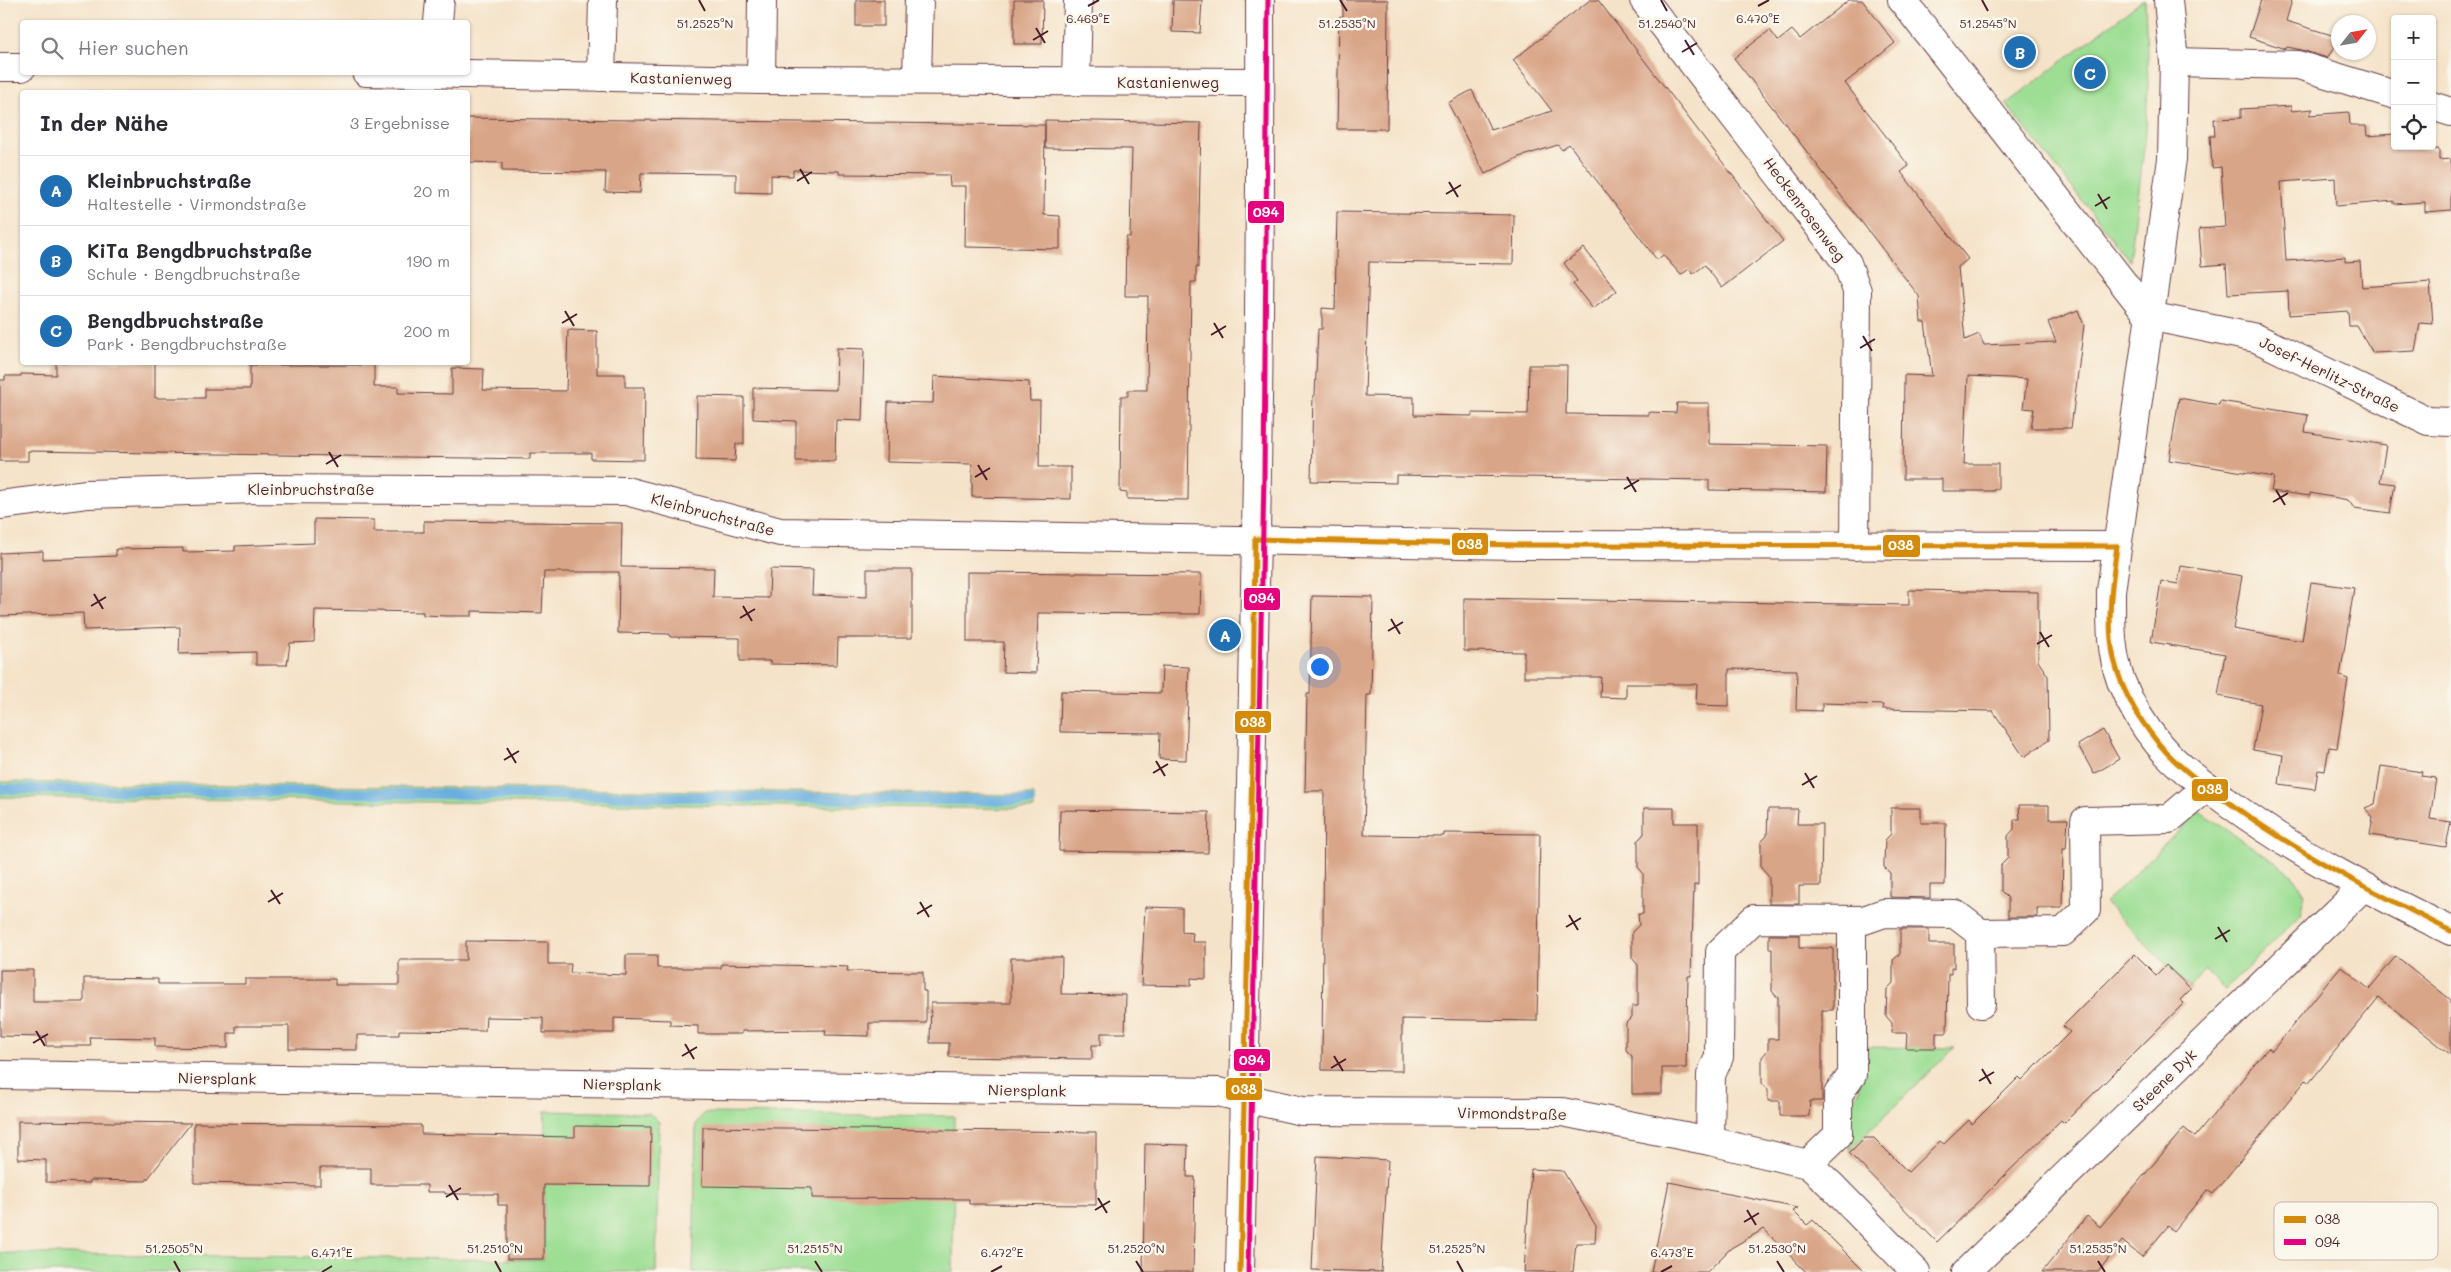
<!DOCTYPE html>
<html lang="de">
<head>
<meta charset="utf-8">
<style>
	:root { --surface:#fff; --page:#f2f2f3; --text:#2b2b33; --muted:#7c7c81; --line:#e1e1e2; --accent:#1f6fb2 }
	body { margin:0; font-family:Mali,sans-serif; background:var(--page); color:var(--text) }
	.controls { position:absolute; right:15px; top:15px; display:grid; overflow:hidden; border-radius:5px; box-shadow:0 1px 4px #0004 }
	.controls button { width:45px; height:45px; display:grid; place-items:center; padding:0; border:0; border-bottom:1px solid var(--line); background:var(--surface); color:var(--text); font:25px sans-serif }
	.compass { position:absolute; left:2331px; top:15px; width:45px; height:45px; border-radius:50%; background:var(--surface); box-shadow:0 1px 4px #0004; rotate:59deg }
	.you { position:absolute; left:1319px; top:666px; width:18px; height:18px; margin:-12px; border:4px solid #fff; border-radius:50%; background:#1a73e8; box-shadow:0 0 0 8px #1a73e833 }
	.badge { display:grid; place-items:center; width:32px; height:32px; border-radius:50%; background:var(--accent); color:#fff; font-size:16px; font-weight:700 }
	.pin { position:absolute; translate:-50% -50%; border:2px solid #fff; box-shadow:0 1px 5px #0006 }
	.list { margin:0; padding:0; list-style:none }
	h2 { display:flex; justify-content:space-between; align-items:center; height:65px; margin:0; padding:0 20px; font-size:21px }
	h2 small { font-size:16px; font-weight:400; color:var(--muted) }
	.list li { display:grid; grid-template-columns:32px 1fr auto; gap:15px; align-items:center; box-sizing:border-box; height:70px; padding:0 20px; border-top:1px solid var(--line) }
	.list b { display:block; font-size:19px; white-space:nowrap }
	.list p { margin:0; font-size:16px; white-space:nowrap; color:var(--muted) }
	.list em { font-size:16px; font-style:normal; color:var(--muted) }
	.icon { flex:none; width:28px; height:28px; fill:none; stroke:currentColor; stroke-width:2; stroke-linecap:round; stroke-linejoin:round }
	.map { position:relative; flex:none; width:2451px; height:1272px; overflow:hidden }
	.search { position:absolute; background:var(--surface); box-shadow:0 1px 4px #0004; left:20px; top:20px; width:450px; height:55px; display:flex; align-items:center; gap:12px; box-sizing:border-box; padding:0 18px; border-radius:5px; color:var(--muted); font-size:19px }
	.panel { position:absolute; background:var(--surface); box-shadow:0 1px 4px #0004; left:20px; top:90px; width:450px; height:275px; border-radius:5px }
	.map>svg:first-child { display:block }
</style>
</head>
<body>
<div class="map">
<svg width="2451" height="1272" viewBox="0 0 2451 1272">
	<rect width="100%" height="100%" fill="#fbf7ec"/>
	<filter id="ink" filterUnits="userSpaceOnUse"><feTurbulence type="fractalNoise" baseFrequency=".02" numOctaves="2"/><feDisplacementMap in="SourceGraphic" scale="10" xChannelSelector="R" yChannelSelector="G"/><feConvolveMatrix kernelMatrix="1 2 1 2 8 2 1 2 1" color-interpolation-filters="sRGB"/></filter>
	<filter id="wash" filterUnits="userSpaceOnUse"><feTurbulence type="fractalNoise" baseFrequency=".0096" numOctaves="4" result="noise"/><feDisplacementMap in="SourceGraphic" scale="20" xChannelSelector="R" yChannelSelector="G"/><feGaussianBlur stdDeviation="1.12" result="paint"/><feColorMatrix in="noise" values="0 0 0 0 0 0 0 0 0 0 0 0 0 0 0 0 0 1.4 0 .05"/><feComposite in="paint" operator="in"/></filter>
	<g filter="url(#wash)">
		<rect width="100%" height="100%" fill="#f5e3c9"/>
		<g fill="#9dde94" stroke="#747e60">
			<polygon points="2143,0 2145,0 2148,82 2146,132 2130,261 2006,104"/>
			<polygon points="0,782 1034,795 1034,809 0,797"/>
			<polygon points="2199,811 2292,874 2304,895 2300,915 2226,989 2206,970 2189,987 2105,903"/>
			<polygon points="1859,1047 1954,1048 1849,1151 1849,1102 1859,1092"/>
			<polygon points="545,1111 649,1113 659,1122 656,1272 0,1272 0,1253 543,1260"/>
			<polygon points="704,1113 954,1116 953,1272 693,1272 696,1124"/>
		</g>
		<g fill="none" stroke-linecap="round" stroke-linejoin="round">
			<polyline stroke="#68adde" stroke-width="10" points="0,789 1030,801"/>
		</g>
		<g id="blocks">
			<g fill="#d9a588">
				<rect x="856" y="0" width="28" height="26"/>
				<polygon points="1014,0 1043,0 1042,44 1014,44"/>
				<polygon points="1173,0 1202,0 1200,33 1172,32"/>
				<polygon points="1343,0 1388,0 1387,129 1337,129 1339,17 1343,17"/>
				<polygon points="1590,0 1598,0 1783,241 1722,288 1705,265 1693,274 1689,269 1681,275 1663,255 1657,260 1569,144 1562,150 1558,145 1519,157 1485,174 1448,103 1472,90 1491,130 1552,111 1513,60"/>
				<polygon points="1849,0 1862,0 1895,43 1845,83 1909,166 1901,172 1968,259 1958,267 1965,340 1979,334 1984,345 2056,342 2048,322 2078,310 2084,325 2071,428 2031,428 2034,409 2023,408 2027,379 1968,376 1964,464 1998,464 1998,489 1994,489 1994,491 1942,491 1942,479 1903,479 1904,375 1932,376 1925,322 1921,322 1919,296 1734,58 1770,30 1778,41 1792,30 1800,39"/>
				<polygon points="2261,0 2292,0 2286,21 2338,37 2338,42 2327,58 2302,50 2287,47 2286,49 2249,37"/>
				<polygon points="2291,106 2291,111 2313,109 2309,115 2349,112 2350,126 2366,126 2367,136 2395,134 2395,146 2421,146 2421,150 2439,149 2439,160 2451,159 2451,210 2425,212 2425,202 2394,204 2394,201 2336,206 2335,178 2281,182 2286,261 2345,257 2345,262 2360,261 2362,287 2430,282 2433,324 2420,323 2415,351 2373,353 2357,326 2349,326 2348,311 2289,315 2288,291 2228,294 2226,264 2202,266 2199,229 2225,227 2221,167 2212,168 2210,136 2215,136 2214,119 2241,118 2241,109"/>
				<polygon points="468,118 1045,125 1044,215 1060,216 1060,249 965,247 966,186 950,186 949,175 839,174 839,171 793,170 793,176 771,175 771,193 736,192 736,174 641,173 640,193 605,192 606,172 502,171 502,163 468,162"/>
				<polygon points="1045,120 1201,123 1198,268 1196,267 1196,282 1191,282 1188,500 1127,499 1127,493 1120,492 1121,396 1128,396 1128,390 1147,390 1148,296 1125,296 1126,237 1130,237 1132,149 1045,148"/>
				<polygon points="1337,212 1514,215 1513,264 1369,262 1365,396 1414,397 1414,415 1472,416 1472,413 1528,414 1529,365 1567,365 1566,414 1649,415 1649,412 1676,413 1677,403 1709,403 1709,444 1827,446 1826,492 1709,490 1709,480 1396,475 1396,483 1311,481 1313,395 1315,395 1318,329 1322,329 1322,308 1335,309"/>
				<polygon points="1584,248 1617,291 1593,309 1573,284 1577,281 1564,263"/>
				<polygon points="568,330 597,331 597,374 625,374 625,387 645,387 644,460 591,459 591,453 530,453 530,459 28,451 28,461 0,461 0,380 5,380 5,376 21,376 21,374 56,375 56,362 155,362 155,398 205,398 205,389 250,389 250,365 374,365 374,387 398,387 398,393 452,394 452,368 484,369 483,390 566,391"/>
				<polygon points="837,348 864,349 862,421 836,420 835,461 796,461 796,421 753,419 753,388 836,390"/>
				<polygon points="934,376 1029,382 1030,401 1040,401 1039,467 1071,467 1071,499 972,497 972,464 887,462 888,402 933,403"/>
				<polygon points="697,396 744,397 744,444 736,444 735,461 696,460"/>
				<polygon points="2179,398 2219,405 2220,401 2308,415 2305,432 2386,445 2380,482 2395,484 2390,513 2354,508 2348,500 2310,493 2310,496 2271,491 2274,477 2169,460"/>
				<polygon points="314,519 374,520 374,532 424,532 424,521 622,523 621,567 714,568 713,597 769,598 770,569 813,570 812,595 867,597 867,569 912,569 912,638 838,638 837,665 770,664 770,661 740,661 740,638 670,637 670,634 618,633 619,572 544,572 542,613 472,611 472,616 447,616 423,615 423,612 315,610 314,642 290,643 287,665 256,665 256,652 179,654 180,627 84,630 83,613 0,616 0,553 43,551 43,559 116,556 116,549 183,548 183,552 235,551 235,546 314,543"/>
				<polygon points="2181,566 2242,576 2233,629 2302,641 2311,582 2354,588 2340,676 2348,679 2337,748 2329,747 2325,771 2318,770 2315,789 2279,784 2283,755 2253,750 2261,704 2218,696 2225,654 2151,642 2161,581 2178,584"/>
				<polygon points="967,572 1201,574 1200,614 1038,613 1036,673 1003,672 1004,642 967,642"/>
				<polygon points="1909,590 2038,592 2038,661 2048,676 2049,740 2024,757 1993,711 1882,709 1883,705 1822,703 1822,711 1796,710 1797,670 1729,669 1729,706 1696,705 1697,684 1626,684 1626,698 1600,697 1601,677 1524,677 1524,652 1464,651 1464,598 1909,605"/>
				<polygon points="1312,596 1373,597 1371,695 1367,695 1364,835 1444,836 1444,833 1540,834 1537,1021 1402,1019 1402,1071 1322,1070 1324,791 1305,791 1307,694 1310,694"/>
				<polygon points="1162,666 1189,667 1186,760 1159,759 1160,733 1060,732 1061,691 1161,693"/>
				<polygon points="2103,730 2119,759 2094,774 2078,745"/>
				<polygon points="2381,766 2422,772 2421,776 2436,778 2430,819 2451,822 2446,847 2370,835 2373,817 2365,808 2375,804"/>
				<polygon points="2019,805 2049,805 2049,819 2068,819 2066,849 2063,849 2062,908 2037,908 2037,917 2008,917 2008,898 2001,891 2001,865 2008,858 2008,836 2014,829 2014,819 2020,819"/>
				<polygon points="1644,808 1674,808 1674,823 1698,823 1698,885 1694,885 1691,976 1688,976 1686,1068 1662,1068 1662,1094 1632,1094 1632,1056 1626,1050 1626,1023 1632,1017 1632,1006 1638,1006 1638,965 1632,958 1632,932 1639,925 1638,914 1643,914 1643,873 1638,867 1638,840 1644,834"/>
				<polygon points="1891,808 1921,808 1921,823 1946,823 1945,885 1930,885 1930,898 1890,897 1890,873 1884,867 1884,862 1885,840 1891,834"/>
				<polygon points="1768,809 1798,809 1797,824 1822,824 1821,886 1799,886 1799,904 1769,904 1769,877 1761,868 1761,842 1767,836"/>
				<polygon points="1060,810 1209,812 1208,853 1059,851"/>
				<polygon points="1145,907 1182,908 1182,932 1193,933 1192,942 1206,942 1206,979 1191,978 1191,986 1141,985"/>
				<polygon points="1900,929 1929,929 1929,944 1954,944 1954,968 1951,968 1951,974 1948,974 1947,1033 1936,1033 1936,1048 1906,1048 1907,1033 1892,1033 1892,1023 1886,1016 1887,989 1893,983 1893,960 1900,954"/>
				<polygon points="1769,935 1799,935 1799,948 1833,948 1833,1010 1822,1010 1822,1101 1810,1101 1809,1116 1780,1116 1780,1101 1768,1101 1768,1090 1762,1083 1762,1057 1768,1050 1768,1039 1778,1039 1778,998 1772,991 1772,949 1769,949"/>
				<polygon points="466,941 548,942 548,964 571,964 570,973 626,975 626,955 657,955 657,968 721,968 721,964 826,966 848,967 847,971 923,972 923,991 926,991 926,1023 869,1023 869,1036 825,1035 826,1030 742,1031 742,1034 698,1034 698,1026 670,1025 670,1020 614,1018 614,1033 543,1033 543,1018 486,1017 485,1031 399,1030 399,1035 357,1035 357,1050 289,1049 289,1026 236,1026 236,1033 228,1033 228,1048 155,1047 155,1038 90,1037 91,1046 46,1046 46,1037 0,1036 0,970 33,970 33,1002 84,1002 84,978 158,979 158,984 245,984 245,979 335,979 335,985 399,985 399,960 466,960"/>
				<polygon points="2135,954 2156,975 2166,965 2191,989 2180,1000 2184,1003 2064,1123 2061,1120 1937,1242 1849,1153 1864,1138 1874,1138 1908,1172 1940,1141 1944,1144 1969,1120 1972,1124 2019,1077 2022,1080 2070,1032 2063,1026"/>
				<polygon points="2396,956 2451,1000 2451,1055 2379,997 2309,1083 2306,1080 2213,1194 2207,1190 2174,1231 2168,1226 2142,1257 2122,1241 2098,1272 2042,1272 2087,1216 2100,1227 2184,1128 2195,1137 2268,1048 2272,1051 2341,966 2369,989"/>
				<polygon points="1033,957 1062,957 1061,994 1126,995 1125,1033 1101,1033 1101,1045 1092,1045 1092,1059 949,1057 949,1043 930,1043 931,1003 1011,1003 1011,958 1032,958"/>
				<polygon points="18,1121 112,1122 191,1123 146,1181 90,1180 90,1183 46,1182 46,1160 18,1159"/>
				<polygon points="194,1123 421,1125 421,1134 575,1137 575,1126 651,1127 650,1186 544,1185 544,1259 507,1259 507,1205 498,1205 498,1194 445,1194 445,1192 427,1192 427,1185 371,1185 371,1168 320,1168 320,1185 194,1183"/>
				<polygon points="703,1127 1096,1132 1096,1205 969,1204 969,1199 812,1198 812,1188 702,1186"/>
				<polygon points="1145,1144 1188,1145 1187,1177 1195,1177 1193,1272 1143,1272"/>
				<polygon points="1317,1156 1388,1160 1381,1272 1312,1270"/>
				<polygon points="1531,1169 1563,1171 1596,1226 1595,1243 1576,1243 1573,1272 1524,1272"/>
				<polygon points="1669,1182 1798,1208 1793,1211 1807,1225 1813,1220 1865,1272 1806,1272 1764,1229 1731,1248 1707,1272 1651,1272"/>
			</g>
		</g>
	</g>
	<g filter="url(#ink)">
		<use href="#blocks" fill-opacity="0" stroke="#643c43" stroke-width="1"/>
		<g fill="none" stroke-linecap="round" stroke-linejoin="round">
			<g stroke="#643c43" stroke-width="30">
				<g id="minor">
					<polyline points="1644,0 1847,263 1857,291 1855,546"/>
					<polyline points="1902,0 2149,316 2256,338 2428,421 2451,422"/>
					<path d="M2168,0L2174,62L2172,159L2111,591C2111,622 2110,651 2121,681C2130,704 2144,727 2160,746C2180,769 2206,786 2230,804C2300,855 2374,893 2451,931"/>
					<polyline points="438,22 440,0"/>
					<polyline points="2174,62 2298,65 2395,95"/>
					<polyline points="0,67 22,67"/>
					<polyline points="366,72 761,80 1260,82"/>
					<polyline points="601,77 603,0"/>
					<polyline points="917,79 919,0"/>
					<polyline points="761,80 762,0"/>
					<polyline points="1076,82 1078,0"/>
					<polyline points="2432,106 2451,112"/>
					<polyline points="0,505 87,494 257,489 626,491 780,532 1517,545 2117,546"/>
					<polyline points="1980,933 1981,1004"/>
					<polyline points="0,1075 1218,1092 1302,1111 1562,1112 1710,1141 1808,1164 1830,1184 1916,1272"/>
					<polyline points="1710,1141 1711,1075 1719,1057 1720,952 1754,919 1864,920 1884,913 1955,914 1980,933 2063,932 2086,910 2085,821 2169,819 2207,787"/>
					<polyline points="1808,1164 1838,1135 1838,1094 1852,1075 1852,920"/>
					<path d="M1240,1272C1249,848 1262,424 1260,0"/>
					<polyline points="1966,1272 2363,887"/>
				</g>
			</g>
			<use href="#minor" stroke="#fff" stroke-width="28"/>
			<g stroke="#fbf7ec" stroke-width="9">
				<g id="bus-1">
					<polyline points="1255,539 1517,545 2117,546"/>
					<path d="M2117,546C2112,583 2106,622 2114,659C2122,693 2143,727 2167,753C2188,775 2214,792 2238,809C2305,857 2378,894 2451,931"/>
					<polyline points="1240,1272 1253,723 1255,539"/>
				</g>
			</g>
			<g stroke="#fbf7ec" stroke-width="9">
				<polyline id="bus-2" points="1248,1272 1264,477 1268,0"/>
			</g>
			<use href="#bus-1" stroke="#d48b09" stroke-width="5"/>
			<use href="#bus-2" stroke="#e5007d" stroke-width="5"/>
		</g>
	</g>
	<path fill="none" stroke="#4a1f2b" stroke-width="2" d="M699,0L705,11M1340,0L1347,11M1661,0L1667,11M1982,0L1988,11M1088,6L1099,0M1758,6L1769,0M1036,28L1045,43M1033,40L1048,31M1685,40L1694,55M1682,52L1697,43M800,169L809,184M797,181L812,172M1449,182L1458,197M1446,194L1461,185M2098,194L2107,209M2095,206L2110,197M565,311L574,326M562,323L577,314M1214,323L1223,338M1211,335L1226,326M1863,336L1872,351M1860,348L1875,339M329,452L338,467M326,464L341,455M978,465L987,480M975,477L990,468M1627,477L1636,492M1624,489L1639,480M2276,490L2285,505M2273,502L2288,493M94,594L103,609M91,606L106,597M743,606L752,621M740,618L755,609M1391,619L1400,634M1388,631L1403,622M2040,632L2049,647M2037,644L2052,635M507,748L516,763M504,760L519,751M1156,761L1165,776M1153,773L1168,764M1805,773L1814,788M1802,785L1817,776M271,890L280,904M268,902L283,893M920,902L929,917M917,914L932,905M1569,915L1578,930M1566,927L1581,918M2218,927L2227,942M2215,939L2230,930M36,1031L45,1046M33,1043L48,1034M685,1044L694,1059M682,1056L697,1047M1334,1056L1343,1071M1331,1068L1346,1059M1982,1069L1991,1084M1979,1081L1994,1072M449,1185L458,1200M446,1197L461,1188M1098,1198L1107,1213M1095,1210L1110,1201M1747,1210L1756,1225M1744,1222L1759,1213M174,1261L180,1272M495,1261L501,1272M815,1261L822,1272M1136,1261L1143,1272M1457,1261L1463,1272M1777,1261L1784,1272M2098,1261L2105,1272M322,1272L332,1266M991,1272L1002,1266M1661,1272L1672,1266"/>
	<g text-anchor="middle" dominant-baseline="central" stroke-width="5" stroke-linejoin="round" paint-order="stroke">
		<g font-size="15" fill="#4a1f2b" stroke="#fbf7ec">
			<text transform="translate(681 78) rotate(1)">Kastanienweg</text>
			<text x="1168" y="82">Kastanienweg</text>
			<text transform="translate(1805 209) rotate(53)">Heckenrosenweg</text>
			<text transform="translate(2330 374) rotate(26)">Josef-Herlitz-Straße</text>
			<text x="311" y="489">Kleinbruchstraße</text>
			<text transform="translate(713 514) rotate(15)">Kleinbruchstraße</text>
			<text transform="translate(217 1078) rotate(1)">Niersplank</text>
			<text transform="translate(2164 1080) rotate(-44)">Steene Dyk</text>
			<text transform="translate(622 1084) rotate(1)">Niersplank</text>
			<text transform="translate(1027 1090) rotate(1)">Niersplank</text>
			<text transform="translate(1512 1113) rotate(1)">Virmondstraße</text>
		</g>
	</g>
	<rect x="2274" y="1202" width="164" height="58" rx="8" fill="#fbf7ec" stroke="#c6b6b2" stroke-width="1"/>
	<rect x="2284" y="1216" width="22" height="7" fill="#d48b09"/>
	<rect x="2284" y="1239" width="22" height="6" fill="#e5007d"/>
	<g font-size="14" fill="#4a1f2b">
		<text x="2315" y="1224">038</text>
		<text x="2315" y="1247">094</text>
	</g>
	<g font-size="12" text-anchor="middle" fill="#4a1f2b" stroke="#fbf7ec" stroke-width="5" stroke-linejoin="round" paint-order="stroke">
		<text x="1088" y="23">6.469°E</text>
		<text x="1758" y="23">6.470°E</text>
		<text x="705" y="28">51.2525°N</text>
		<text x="1347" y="28">51.2535°N</text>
		<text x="1667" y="28">51.2540°N</text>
		<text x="1988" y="28">51.2545°N</text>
		<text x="174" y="1253">51.2505°N</text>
		<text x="495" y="1253">51.2510°N</text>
		<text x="815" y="1253">51.2515°N</text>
		<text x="1136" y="1253">51.2520°N</text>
		<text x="1457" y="1253">51.2525°N</text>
		<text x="1777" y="1253">51.2530°N</text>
		<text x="2098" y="1253">51.2535°N</text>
		<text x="332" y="1257">6.471°E</text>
		<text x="1002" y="1257">6.472°E</text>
		<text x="1672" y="1257">6.473°E</text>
	</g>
	<g stroke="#fbf7ec" stroke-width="2">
		<rect x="1247" y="200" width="38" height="24" rx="5" fill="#e5007d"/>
		<rect x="1451" y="532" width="38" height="24" rx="5" fill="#d48b09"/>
		<rect x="1882" y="534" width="39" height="24" rx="5" fill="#d48b09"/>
		<rect x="1243" y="587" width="38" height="24" rx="5" fill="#e5007d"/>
		<rect x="1234" y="710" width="38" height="24" rx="5" fill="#d48b09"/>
		<rect x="2191" y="778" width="38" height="24" rx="5" fill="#d48b09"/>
		<rect x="1233" y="1048" width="38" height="24" rx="5" fill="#e5007d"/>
		<rect x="1225" y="1077" width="38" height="24" rx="5" fill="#d48b09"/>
	</g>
	<g font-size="14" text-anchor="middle" font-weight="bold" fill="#fff">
		<text x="1266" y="217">094</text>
		<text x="1470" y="549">038</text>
		<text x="1901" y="550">038</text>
		<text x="1262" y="603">094</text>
		<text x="1253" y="727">038</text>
		<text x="2210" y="794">038</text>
		<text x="1252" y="1065">094</text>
		<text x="1244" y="1094">038</text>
	</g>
</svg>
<div class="controls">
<button>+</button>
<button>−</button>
<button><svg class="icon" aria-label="locate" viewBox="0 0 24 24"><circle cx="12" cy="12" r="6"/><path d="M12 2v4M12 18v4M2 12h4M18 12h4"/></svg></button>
</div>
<svg class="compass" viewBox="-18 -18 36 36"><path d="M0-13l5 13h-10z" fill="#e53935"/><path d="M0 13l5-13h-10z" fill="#7c7c81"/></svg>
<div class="you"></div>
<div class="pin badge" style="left:1225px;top:635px">A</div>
<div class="pin badge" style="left:2020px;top:52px">B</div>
<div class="pin badge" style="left:2090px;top:73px">C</div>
<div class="search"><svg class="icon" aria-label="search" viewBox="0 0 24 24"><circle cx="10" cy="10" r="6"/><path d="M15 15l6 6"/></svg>Hier suchen</div>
<section class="panel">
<h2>In der Nähe<small>3 Ergebnisse</small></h2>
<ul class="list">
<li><span class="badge">A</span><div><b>Kleinbruchstraße</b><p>Haltestelle · Virmondstraße</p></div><em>20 m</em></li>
<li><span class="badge">B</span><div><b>KiTa Bengdbruchstraße</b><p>Schule · Bengdbruchstraße</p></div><em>190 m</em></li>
<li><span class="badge">C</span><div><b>Bengdbruchstraße</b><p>Park · Bengdbruchstraße</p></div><em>200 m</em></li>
</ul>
</section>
</div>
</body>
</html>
